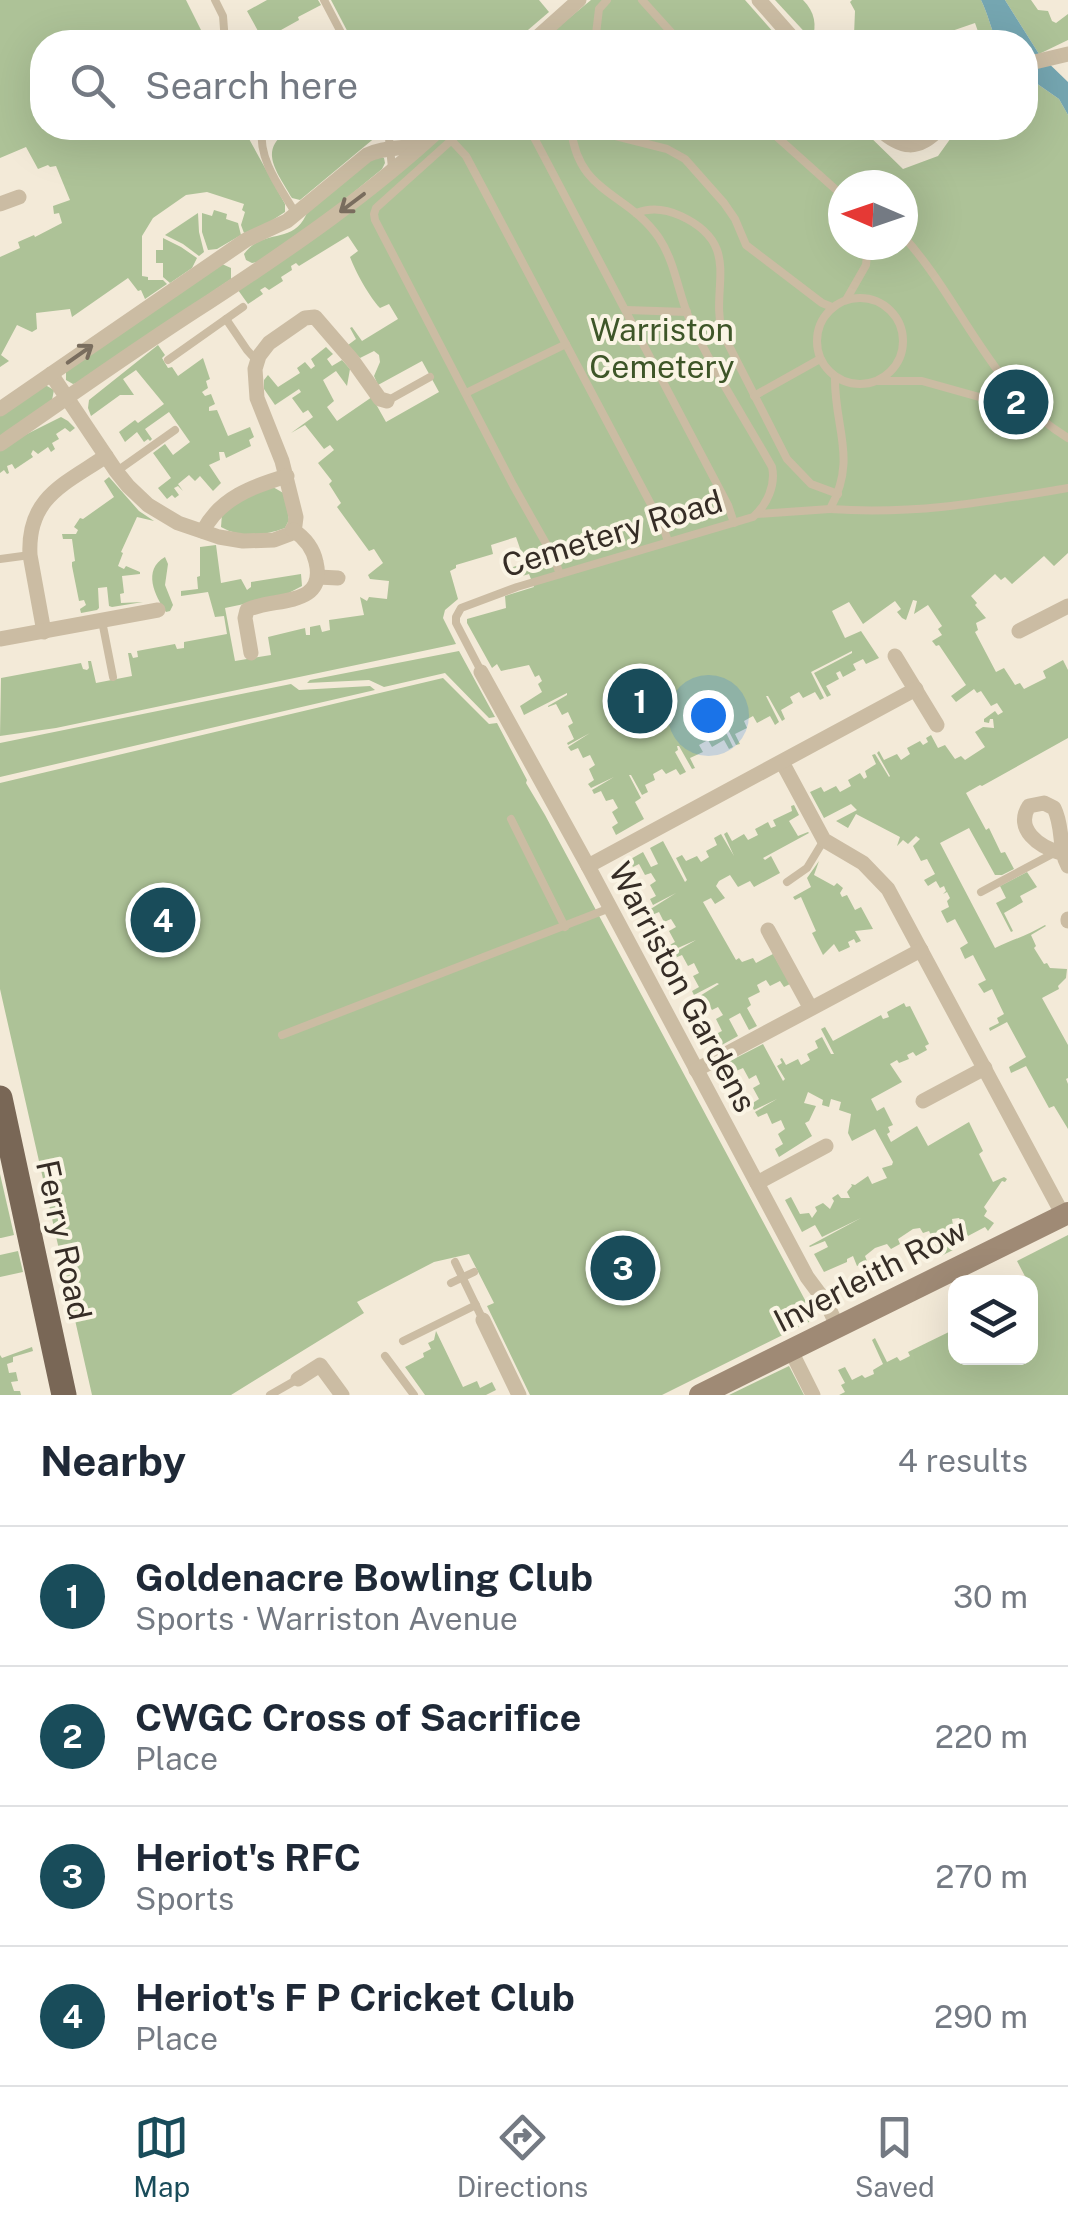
<!DOCTYPE html>
<html lang="en">
<head>
<meta charset="utf-8">
<style>
	:root { --surface:#fff; --page:#f6f6f7; --text:#1f2937; --muted:#747a83; --line:#e0e1e3; --accent:#194c5a }
	body { margin:0; font-family:"Public Sans",sans-serif; background:var(--page); color:var(--text) }
	.controls { position:absolute; right:30px; bottom:30px; display:grid; overflow:hidden; border-radius:20px; box-shadow:0 10px 40px #0002 }
	.controls button { width:90px; height:90px; display:grid; place-items:center; padding:0; border:0; border-bottom:2px solid var(--line); background:var(--surface); color:var(--text); font:50px sans-serif }
	.compass { position:absolute; left:828px; top:170px; width:90px; height:90px; border-radius:50%; background:var(--surface); box-shadow:0 10px 40px #0002; rotate:272deg }
	.you { position:absolute; left:708px; top:715px; width:35px; height:35px; margin:-25px; border:8px solid #fff; border-radius:50%; background:#1a73e8; box-shadow:0 0 0 15px #1a73e833 }
	.badge { display:grid; place-items:center; width:65px; height:65px; border-radius:50%; background:var(--accent); color:#fff; font-size:32px; font-weight:700 }
	.pin { position:absolute; translate:-50% -50%; border:5px solid #fff; box-shadow:0 2px 10px #0006 }
	.list { margin:0; padding:0; list-style:none }
	h2 { display:flex; justify-content:space-between; align-items:center; height:130px; margin:0; padding:0 40px; font-size:42px }
	h2 small { font-size:32px; font-weight:400; color:var(--muted) }
	.list li { display:grid; grid-template-columns:65px 1fr auto; gap:30px; align-items:center; box-sizing:border-box; height:140px; padding:0 40px; border-top:2px solid var(--line) }
	.list b { display:block; font-size:38px; white-space:nowrap }
	.list p { margin:0; font-size:32px; white-space:nowrap; color:var(--muted) }
	.list em { font-size:32px; font-style:normal; color:var(--muted) }
	.icon { flex:none; width:55px; height:55px; fill:none; stroke:currentColor; stroke-width:2; stroke-linecap:round; stroke-linejoin:round }
	.map { position:relative; flex:none; width:1068px; height:1395px; overflow:hidden }
	.search { position:absolute; background:var(--surface); box-shadow:0 10px 40px #0002; left:30px; right:30px; top:30px; height:110px; display:flex; align-items:center; gap:25px; box-sizing:border-box; padding:0 35px; border-radius:40px; color:var(--muted); font-size:38px }
	.sheet { height:690px; background:var(--surface) }
	nav { display:flex; justify-content:space-around; align-items:center; box-sizing:border-box; height:140px; border-top:2px solid var(--line); background:var(--surface); font-size:28px; color:var(--muted) }
	nav a { display:grid; justify-items:center; gap:5px }
	nav .on { color:var(--accent) }
	.map>svg:first-child { display:block }
</style>
</head>
<body>
<div class="map">
<svg width="1068" height="1395" viewBox="0 0 1068 1395">
	<rect width="100%" height="100%" fill="#f3ead8"/>
	<g fill="#adc297" fill-rule="evenodd">
		<polygon points="0,0 186,0 207,42 42,42 42,128 243,128 285,204 285,212 265,225 244,233 241,225 245,212 242,210 244,204 207,192 186,195 153,218 142,236 142,276 148,277 148,280 163,280 167,284 145,299 141,290 138,291 128,278 72,317 70,309 36,313 37,329 32,332 17,325 1,355 9,361 0,367 0,257 20,248 18,242 34,235 35,237 62,223 59,213 54,214 53,206 70,200 56,166 50,167 48,165 38,169 26,147 0,158"/>
		<polygon points="267,0 318,0 321,5 298,17 299,20 263,40 247,11"/>
		<polygon points="331,0 539,0 549,12 514,42 353,42"/>
		<polygon points="591,0 745,0 782,42 540,42"/>
		<path d="M775,0H803C815,12 817,25 812,40Z"/>
		<path d="M852,0H981C988,14 991,29 997,42H975L981,40L975,23L943,34L945,42H861L854,35L855,11L850,2Z"/>
		<polygon points="1005,0 1031,0 1038,10 1048,11 1052,21 1056,23 1068,14 1068,40 1039,54"/>
		<path d="M1026,76L1059,99L1068,115V553L1054,566L1044,556L1012,584L1005,577L1001,580L995,574L971,596L977,603L975,605L986,618L976,623L978,630L975,632L996,672L1004,668L1015,685L1020,683L1024,689L1046,678L1043,671L1063,660L1068,670V738L982,786L980,785L966,793L986,830L989,828L1001,853L1005,852L1014,869L1002,875H995L969,828L940,843L995,948C1012,940 1028,935 1045,925L1046,926L1031,935L1036,946L1034,948L1044,964L1047,963L1050,968L1067,969L1066,978L1058,986L1059,989L1042,998L1068,1045V1078L1066,1079L1068,1084V1129L1054,1106L1049,1108L1026,1066L1011,1073L1009,1067L1026,1057L1007,1022L990,1031L989,1028L999,1023L997,1018L1004,1014L992,989L984,993L978,984L986,980L973,955L965,959L960,948L968,943L955,919L947,923L941,911L949,907L947,901L950,898L947,892L943,894L946,891L944,886L940,888L936,881L928,886L924,880L935,874L927,859L921,861L913,846L920,839L916,836L908,844L903,840L897,846L900,837L856,814L848,828L836,821L857,810L851,804L824,818L810,792L821,787L824,792L836,786L840,792L851,786L848,780L860,773L864,779L867,777L865,771L876,764L872,755L875,754L889,777L890,776L877,753L879,751L884,760L897,754L901,760L910,754L907,748L920,741L923,745L928,742L926,738L931,735L938,748L945,745L955,759L961,756L965,760L985,747L975,732L983,727L994,728L993,719H990L989,723L984,722V719L995,711L998,715L1003,712L997,703L991,706L981,691L977,693L974,689L956,702L951,696L966,685L939,645L936,646L932,641L942,635L938,629L942,626L928,605L914,614L917,601L913,600L906,620L902,618L897,612L901,609L895,601L863,624L849,602L832,611L845,638L861,631L879,658L866,664L863,659L853,664L856,670L843,677L840,671L836,673L839,679L826,686L831,695L827,697L814,673L852,653V651L811,672L824,698L820,700L815,692L803,698L799,692L790,697L793,703L781,710L785,719L782,721L768,696H766L779,722L775,725L770,716L757,723L753,716L744,721L747,728L735,734L740,744L736,745L723,720H720L733,747L729,749L724,740L712,747L708,740L699,745L703,752L690,758L695,768L692,769L679,746H677L678,750L675,752L686,772L680,775L676,769L666,774L662,769L653,774L655,780L645,785L648,792L642,795L631,775H629L641,798L635,802L644,819L616,835L612,827L618,823L612,812L618,808L613,799L606,801L601,791L594,794L592,790L614,777L591,788L588,784L594,780L589,769L595,765L590,755L583,758L578,748L571,751L568,747L590,733L568,745L567,743L574,739L568,726L573,723L568,712L562,715L556,704L548,707V706L567,695V693L524,715L520,706L542,692L538,684L542,681L539,675L535,677L529,665L501,671L497,664L492,668L467,623V619L506,608L505,596L534,587L529,574L512,579L510,568L525,563L516,537L491,545L493,554L456,565V568L450,571L458,599L445,610L443,618L456,644L56,728L0,736L1,678L81,663L83,669L87,670L89,668L88,661H91L96,683L132,676L128,653H131L133,658L138,657L137,651L175,644L177,649L184,648V642L227,634L224,616L215,617L208,592L181,596V591L198,589L197,577L200,576V547L216,545L221,583L241,579L247,590L251,587V582L301,574L302,586L283,596L225,608L235,661L271,655L268,637L305,628L306,635H310V627L320,625L322,632L330,630L329,620L364,615L360,597L367,601L369,597L387,599L389,581L370,579L368,575L383,563L374,549L369,551L337,507L341,503L329,484L332,481L318,463L334,450L330,445L324,449L305,425L291,433L313,417L308,410L303,413L292,398L301,392L299,389L275,405L264,389V380L268,375L278,387L300,373L297,368L305,362L311,369L315,366L311,359L326,347L333,354L327,359L332,366L342,360L350,369L347,386L336,371L323,380L334,401L327,407L337,421L372,397L386,422L439,392L422,361L378,385L374,376L380,362L379,355L374,351L360,358L348,345L356,339L350,328L352,327L362,341L398,319L389,304L380,308C369,296 356,273 350,257L358,251L348,236L299,266L296,263L291,266L292,270L281,277L283,281L269,290L265,287L260,290L263,294L248,304L238,290L448,128H861L903,169L938,156L958,128H1026ZM843,185H903V245H843Z"/>
		<path d="M293,128H381L383,131L300,200L292,198C276,170 256,148 293,128Z"/>
		<path d="M380,156L384,158L385,163L382,169L326,215L257,262L252,263L246,260L244,254C265,226 295,247 308,210L375,157Z"/>
		<polygon points="214,210 227,214 226,219 238,223 241,235 217,249 208,250 202,232 202,213 212,216"/>
		<polygon points="198,213 199,232 204,252 199,256 183,244 165,235"/>
		<polygon points="163,238 181,247 197,258 192,268 170,283 163,277 163,263 156,263 156,250 163,250"/>
		<polygon points="222,264 231,268 231,279 77,383 73,384 66,380 66,371"/>
		<polygon points="158,345 165,355 162,358 168,368 172,367 178,376 203,358 210,379 206,381 208,388 202,392 205,396 211,394 215,404 209,407 209,411 217,410 228,436 250,427 254,437 249,440 251,446 226,458 224,452 219,452 220,460 209,465 221,483 213,491 200,476 195,481 189,475 178,484 183,491 178,486 174,488 179,495 175,498 172,495 167,499 158,488 171,478 153,453 165,444 173,455 190,442 169,412 145,429 152,439 150,441 148,439 144,442 137,432 125,442 119,432 135,420 138,423 164,404 136,370 123,379 134,395 120,395 91,416 88,408 89,400"/>
		<polygon points="43,386 47,386 54,390 52,400 0,436 0,416"/>
		<polygon points="61,417 68,421 75,428 70,432 65,428 56,434 59,439 52,443 55,449 51,452 48,447 38,454 33,450 31,454 33,457 15,469 12,464 7,466 9,473 7,474 4,470 0,473 0,451 21,437"/>
		<polygon points="109,477 139,511 154,521 137,517 121,552 123,553 118,566 124,569 126,566 140,572 140,574 122,576 124,593 120,594 121,603 143,602 112,607 109,606 107,587 98,588 99,608 97,610 81,613 80,609 86,605 84,600 79,601 72,566 72,562 75,561 72,539 63,539 62,534 76,534 78,530 74,527 80,518 83,519 114,497 104,481"/>
		<path d="M273,487L285,494L289,520L285,528C265,536 240,538 221,527L222,514L246,496Z"/>
		<path d="M165,557L168,564L165,585L173,605L170,611L166,612C155,596 142,570 165,557Z"/>
		<polygon points="459,651 495,717 489,718 445,673 384,687 369,680 307,683 310,680"/>
		<polygon points="443,678 489,724 497,723 527,780 526,783 545,815 812,1313 809,1322 662,1395 530,1395 487,1306 494,1303 469,1254 434,1262 357,1302 364,1313 231,1395 92,1395 0,989 0,783"/>
		<polygon points="291,684 299,690 370,686 375,690 0,777 0,743"/>
		<polygon points="794,805 799,815 789,821 798,836 808,832 809,833 763,858 765,860 771,856 780,873 754,887 750,881 738,887 730,875 719,881 716,886 725,898 715,904 711,898 703,902 736,960 739,958 742,962 753,958 756,963 773,954 790,984 784,987 780,981 770,986 766,980 757,985 760,992 748,998 751,1005 747,1008 757,1026 749,1030 740,1013 729,1019 738,1036 720,1046 714,1035 722,1031 716,1019 723,1015 718,1007 712,1010 705,998 696,1002 695,999 719,984 717,983 694,995 692,991 699,987 693,976 699,973 694,963 688,966 682,955 675,958 672,954 696,940 671,951 668,946 675,942 669,931 676,927 671,919 664,922 659,912 652,915 649,910 676,893 653,905 650,899 656,896 650,885 656,881 651,873 645,875 639,864 633,867 629,860 643,852 651,867 658,864 650,848 663,841 685,882 687,880 676,858 682,855 686,861 697,856 701,862 709,857 706,851 717,845 714,838 721,834 734,856 724,834 727,832 732,841 744,834 748,840 758,835 755,829 768,822 771,828 776,826 773,820 792,811 791,806"/>
		<polygon points="819,861 814,875 834,886 837,883 843,888 840,893 842,897 847,895 855,910 861,907 873,929 855,931 861,941 856,943 854,939 848,942 850,947 839,952 834,944 823,955 812,933 816,931 801,897 795,900 793,897 811,887 807,878"/>
		<polygon points="1027,872 1037,887 1020,896 1023,902 1004,913 1013,931 1011,932 996,903 1006,898 1000,886"/>
		<polygon points="904,1003 906,1007 910,1006 929,1044 925,1046 927,1050 916,1056 913,1052 907,1055 909,1059 899,1063 897,1060 890,1064 902,1082 871,1099 877,1111 884,1107 893,1125 888,1127 890,1132 887,1134 891,1142 917,1126 928,1146 969,1122 983,1151 979,1154 993,1182 1004,1177 1007,1179 1005,1182 1002,1181 984,1207 987,1211 984,1216 994,1223 988,1231 985,1227 968,1236 959,1218 952,1219 953,1225 943,1231 953,1250 941,1256 929,1231 923,1233 920,1228 913,1229 898,1239 900,1244 891,1249 887,1244 875,1248 865,1256 867,1261 857,1266 853,1256 847,1259 847,1262 824,1272 814,1254 828,1247 825,1241 810,1247 809,1246 861,1218 822,1237 815,1225 802,1232 785,1200 791,1197 800,1214 809,1213 812,1218 817,1211 815,1207 823,1203 830,1209 834,1201 832,1198 838,1194 841,1198 850,1198 847,1192 852,1186 851,1184 855,1185 868,1176 872,1184 887,1178 882,1168 892,1165 893,1162 875,1129 852,1141 848,1133 851,1114 839,1110 841,1102 831,1099 829,1107 822,1105 823,1100 808,1092 804,1103 816,1106 809,1121 805,1123 812,1136 779,1157 775,1149 783,1144 778,1134 785,1129 781,1120 772,1124 767,1113 758,1117 755,1112 777,1099 754,1110 751,1104 759,1099 753,1088 760,1084 756,1075 749,1079 743,1068 734,1072 728,1062 763,1044 783,1081 785,1079 777,1066 782,1063 780,1059 782,1058 786,1065 798,1059 801,1065 810,1060 807,1054 818,1048 815,1041 822,1037 831,1054 834,1054 821,1029 825,1027 833,1041 881,1015 883,1019 889,1017 887,1012"/>
		<polygon points="0,1174 14,1235 1,1238 0,1238"/>
		<polygon points="1068,1235 1068,1395 839,1395 845,1392 841,1385 845,1383 838,1370 845,1367 852,1380 862,1375 865,1378 874,1374 873,1370 883,1364 872,1340 875,1338 887,1362 897,1357 900,1361 910,1356 908,1352 955,1329 956,1358 1030,1358 1032,1290 1030,1282 1028,1282 1017,1261"/>
		<polygon points="18,1251 23,1272 0,1277 0,1255"/>
		<polygon points="436,1331 463,1387 477,1381 480,1388 492,1382 496,1390 486,1395 425,1395 405,1367 424,1357 423,1353 431,1349 428,1343 434,1340"/>
		<polygon points="32,1347 33,1351 13,1357 13,1362 7,1364 9,1373 16,1372 18,1381 11,1382 14,1391 20,1391 21,1395 0,1395 0,1355 2,1358"/>
		<polygon points="789,1366 804,1395 729,1395"/>
	</g>
	<path fill="#75a6b1" d="M981,0H1005L1039,54L1068,82V115L1059,99L1026,76V42H997C991,29 988,14 981,0Z"/>
	<g fill="none" stroke-linecap="round" stroke-linejoin="round">
		<g stroke="#cbbca3" stroke-width="8">
			<polyline points="215,0 223,16 225,42"/>
			<polyline points="324,0 346,42"/>
			<polyline points="642,0 680,42"/>
			<polyline points="595,42 599,9 607,0"/>
			<path d="M262,128C258,160 280,187 296,214"/>
			<polyline points="388,128 392,168"/>
			<polyline points="465,128 376,208 374,214 375,220 513,485 553,556 560,574"/>
			<polyline points="529,128 728,505 734,523"/>
			<polyline points="584,128 667,149 685,159 724,203 735,219 746,245 822,303 832,307"/>
			<polyline points="767,128 843,196"/>
			<polyline points="451,140 466,156 663,527 668,541"/>
			<path d="M636,213C651,207 666,209 681,216C743,245 710,286 722,332L787,459L811,484L838,494"/>
			<path d="M903,236C960,298 994,395 1068,438"/>
			<circle cx="860" cy="341" r="43"/>
			<polyline points="846,300 866,265 868,245"/>
			<polyline points="626,310 687,312"/>
			<polyline points="226,319 247,350 257,361"/>
			<polyline points="168,360 243,307"/>
			<polyline points="878,381 922,381 1029,411"/>
			<polyline points="466,393 566,344"/>
			<polyline points="754,396 820,359"/>
			<polyline points="387,401 430,377"/>
			<polyline points="117,471 175,430"/>
			<path d="M830,509C915,515 985,502 1068,488"/>
			<path d="M757,514L830,509C858,458 834,428 835,377"/>
			<polyline points="0,559 30,555"/>
			<polyline points="102,621 113,677"/>
			<path d="M481,671L456,623V617L461,608L517,587L753,517C767,505 776,485 772,467C744,417 712,369 689,318C678,292 675,262 659,238C627,191 578,195 571,128"/>
			<polyline points="511,819 565,927"/>
			<polyline points="787,882 807,868 824,840"/>
			<polyline points="981,892 1056,852"/>
			<polyline points="282,1035 610,908"/>
			<polyline points="455,1262 483,1320"/>
			<polyline points="451,1283 474,1272"/>
			<polyline points="403,1341 476,1305"/>
			<polyline points="385,1356 414,1395"/>
			<polyline points="270,1395 298,1379"/>
		</g>
		<g stroke="#cbbca3" stroke-width="15">
			<polyline points="759,0 796,42"/>
			<polyline points="532,42 579,0"/>
			<polyline points="1026,64 1068,54"/>
			<path d="M878,128C901,149 918,152 940,128"/>
			<polyline points="0,204 19,197"/>
			<polyline points="51,374 116,471 128,486 148,505 178,523 219,537 243,541 274,540 290,534 295,525 296,517 282,461 257,398 255,369 259,356 269,343 305,318 315,317 353,361 380,399 387,401"/>
			<path d="M0,409L246,240L287,221L367,155C385,146 404,150 423,143"/>
			<path d="M0,444C70,396 138,347 209,302C290,249 370,194 441,128"/>
			<path d="M203,531C220,498 253,486 287,476"/>
			<polyline points="318,577 338,578"/>
			<polyline points="1019,631 1068,606"/>
			<path d="M44,632L30,555C27,497 65,484 106,456"/>
			<polyline points="0,639 158,610"/>
			<path d="M251,653L245,618L247,610C274,597 327,608 316,562C313,548 305,538 293,530"/>
			<polyline points="895,656 937,725"/>
			<polyline points="481,672 588,866 807,1277 827,1304 838,1328"/>
			<polyline points="782,762 824,840 863,863 888,889 1063,1215"/>
			<path d="M1061,853C1039,847 1014,829 1029,806L1044,803L1054,808C1064,828 1058,848 1068,866"/>
			<polyline points="588,866 916,689"/>
			<polyline points="1068,919 1068,921"/>
			<polyline points="768,930 810,1007"/>
			<polyline points="696,1070 921,950"/>
			<polyline points="923,1101 985,1068"/>
			<polyline points="757,1183 826,1146"/>
			<polyline points="483,1320 519,1395"/>
			<polyline points="791,1351 813,1395"/>
			<polyline points="298,1379 320,1365 342,1395"/>
		</g>
		<polyline stroke="#9f8a75" stroke-width="22" points="700,1395 1068,1213"/>
		<polyline stroke="#796756" stroke-width="25" points="0,1098 64,1395"/>
	</g>
	<defs><path id="oneway-shaft" d="M-6 0H5M1.5-3L5.5 0L1.5 3" fill="none" stroke-width="1.6" stroke-linecap="round" stroke-linejoin="round" transform="scale(2.5)"/></defs>
	<g stroke="#796d5e">
		<use href="#oneway-shaft" transform="translate(352 203) rotate(143)"/>
		<use href="#oneway-shaft" transform="translate(80 354) rotate(-35)"/>
	</g>
	<g text-anchor="middle" dominant-baseline="central" stroke-width="8" stroke-linejoin="round" paint-order="stroke">
		<g font-size="32" fill="#3e5628" stroke="#faf4e4">
			<text x="662" y="329">Warriston<tspan x="662" dy="37">Cemetery</tspan></text>
		</g>
		<g font-size="32" fill="#362d26" stroke="#faf4e4">
			<text transform="translate(612 533) rotate(-17)">Cemetery Road</text>
			<text transform="translate(683 987) rotate(62)">Warriston Gardens</text>
			<text transform="translate(64 1240) rotate(78)">Ferry Road</text>
			<text transform="translate(870 1275) rotate(-27)">Inverleith Row</text>
		</g>
	</g>
</svg>
<div class="controls">
<button><svg class="icon" aria-label="layers" viewBox="0 0 24 24"><path d="M12 4l9 5-9 5-9-5zM3 14l9 5 9-5"/></svg></button>
</div>
<svg class="compass" viewBox="-18 -18 36 36"><path d="M0-13l5 13h-10z" fill="#e53935"/><path d="M0 13l5-13h-10z" fill="#747a83"/></svg>
<div class="you"></div>
<div class="pin badge" style="left:640px;top:701px">1</div>
<div class="pin badge" style="left:1016px;top:402px">2</div>
<div class="pin badge" style="left:623px;top:1268px">3</div>
<div class="pin badge" style="left:163px;top:920px">4</div>
<div class="search"><svg class="icon" aria-label="search" viewBox="0 0 24 24"><circle cx="10" cy="10" r="6"/><path d="M15 15l6 6"/></svg>Search here</div>
</div>
<section class="sheet">
<h2>Nearby<small>4 results</small></h2>
<ul class="list">
<li><span class="badge">1</span><div><b>Goldenacre Bowling Club</b><p>Sports · Warriston Avenue</p></div><em>30 m</em></li>
<li><span class="badge">2</span><div><b>CWGC Cross of Sacrifice</b><p>Place</p></div><em>220 m</em></li>
<li><span class="badge">3</span><div><b>Heriot's RFC</b><p>Sports</p></div><em>270 m</em></li>
<li><span class="badge">4</span><div><b>Heriot's F P Cricket Club</b><p>Place</p></div><em>290 m</em></li>
</ul>
</section>
<nav>
<a class="on"><svg class="icon" aria-label="map" viewBox="0 0 24 24"><path d="M3 6l6-2 6 2 6-2v14l-6 2-6-2-6 2zM9 4v14M15 6v14"/></svg>Map</a>
<a><svg class="icon" aria-label="directions" viewBox="0 0 24 24"><path d="M12 3l9 9-9 9-9-9zM9 14v-3h6M13 9l2 2-2 2"/></svg>Directions</a>
<a><svg class="icon" aria-label="saved" viewBox="0 0 24 24"><path d="M7 4h10v16l-5-4-5 4z"/></svg>Saved</a>
</nav>
</body>
</html>
